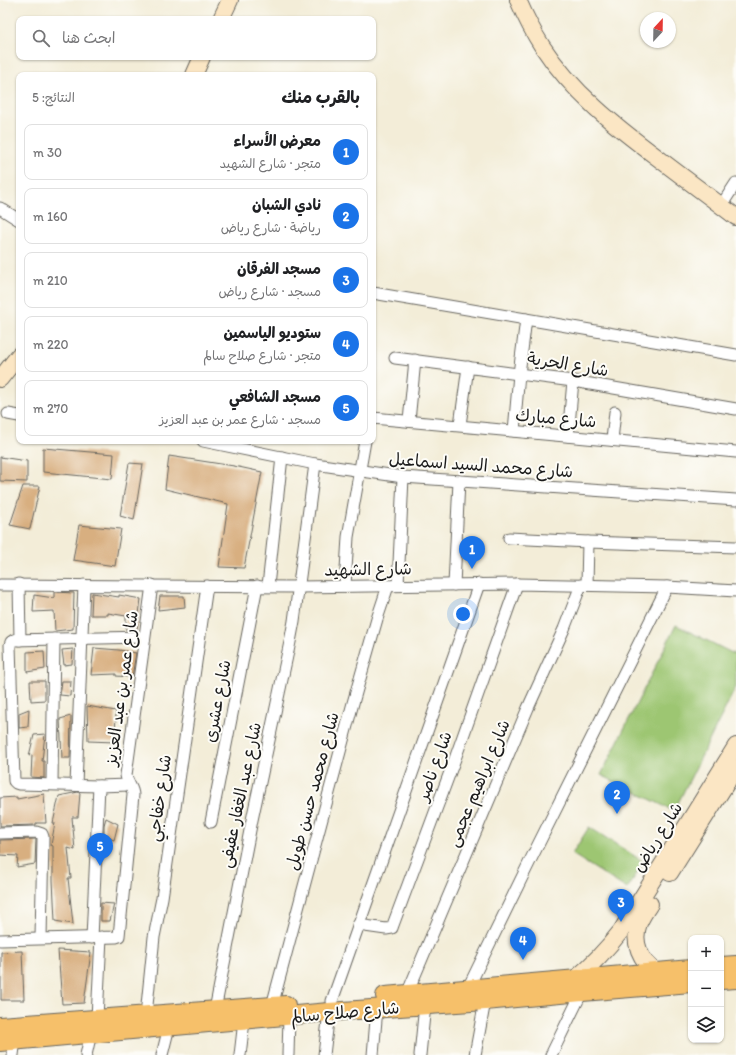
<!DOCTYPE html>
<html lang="ar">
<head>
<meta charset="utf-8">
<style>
	:root { --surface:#fff; --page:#f2f2f2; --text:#202124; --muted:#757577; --line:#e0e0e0; --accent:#1a73e8 }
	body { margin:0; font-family:Itim,"Playpen Sans Arabic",sans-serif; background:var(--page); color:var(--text); direction:rtl }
	.controls { position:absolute; right:12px; bottom:12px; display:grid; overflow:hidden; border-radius:8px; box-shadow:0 1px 3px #0004 }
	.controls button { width:36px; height:36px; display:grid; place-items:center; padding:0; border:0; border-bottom:1px solid var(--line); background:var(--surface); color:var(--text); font:20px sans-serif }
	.compass { position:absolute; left:640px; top:12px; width:36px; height:36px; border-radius:50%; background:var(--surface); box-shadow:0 1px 3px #0004; rotate:22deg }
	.you { position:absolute; left:463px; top:614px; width:14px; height:14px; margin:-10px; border:3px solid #fff; border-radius:50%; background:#1a73e8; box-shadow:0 0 0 6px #1a73e833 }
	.badge { display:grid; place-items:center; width:26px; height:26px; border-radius:50%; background:var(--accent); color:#fff; font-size:13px; font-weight:700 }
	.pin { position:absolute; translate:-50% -33px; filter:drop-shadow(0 1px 2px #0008) }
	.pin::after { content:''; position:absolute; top:21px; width:14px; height:12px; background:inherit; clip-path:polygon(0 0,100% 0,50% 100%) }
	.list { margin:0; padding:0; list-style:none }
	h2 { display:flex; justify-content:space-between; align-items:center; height:52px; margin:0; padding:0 16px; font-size:17px }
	h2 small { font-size:13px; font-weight:400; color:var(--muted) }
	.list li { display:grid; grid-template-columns:26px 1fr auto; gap:12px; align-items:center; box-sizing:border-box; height:56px; margin:0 8px 8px; padding:0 8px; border:1px solid var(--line); border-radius:8px }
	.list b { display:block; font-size:15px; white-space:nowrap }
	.list p { margin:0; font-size:13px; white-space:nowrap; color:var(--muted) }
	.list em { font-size:13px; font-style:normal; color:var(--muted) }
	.icon { flex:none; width:22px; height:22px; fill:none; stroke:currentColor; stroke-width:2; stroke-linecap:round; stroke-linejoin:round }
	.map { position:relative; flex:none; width:736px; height:1055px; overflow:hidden; direction:ltr }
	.search { position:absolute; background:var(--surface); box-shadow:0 1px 3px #0004; left:16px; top:16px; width:360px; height:44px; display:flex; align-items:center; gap:10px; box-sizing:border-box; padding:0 14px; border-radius:8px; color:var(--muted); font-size:15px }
	.panel { position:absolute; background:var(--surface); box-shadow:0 1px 3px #0004; left:16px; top:72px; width:360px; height:372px; border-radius:8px; direction:rtl }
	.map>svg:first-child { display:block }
</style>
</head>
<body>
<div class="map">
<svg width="736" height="1055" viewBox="0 0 736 1055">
	<rect width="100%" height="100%" fill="#fdfcf7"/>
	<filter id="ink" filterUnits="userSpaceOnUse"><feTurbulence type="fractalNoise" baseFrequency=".025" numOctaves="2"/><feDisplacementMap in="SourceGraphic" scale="8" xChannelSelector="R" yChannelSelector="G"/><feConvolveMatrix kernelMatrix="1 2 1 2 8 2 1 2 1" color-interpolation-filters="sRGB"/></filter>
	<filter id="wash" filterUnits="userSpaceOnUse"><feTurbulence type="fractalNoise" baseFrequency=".012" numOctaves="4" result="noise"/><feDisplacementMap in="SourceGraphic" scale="16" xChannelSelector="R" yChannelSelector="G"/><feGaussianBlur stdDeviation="0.9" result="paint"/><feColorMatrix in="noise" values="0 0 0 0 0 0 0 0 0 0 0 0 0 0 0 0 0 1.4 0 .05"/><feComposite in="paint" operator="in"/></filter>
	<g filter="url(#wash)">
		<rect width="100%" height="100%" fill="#f3edd8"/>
		<g fill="#9dc672" stroke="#5c7147">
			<polygon points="676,625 736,655 736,687 674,811 601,775"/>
			<polygon points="589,827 644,862 627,889 572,854"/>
		</g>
		<g id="blocks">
			<g fill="#d8af80">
				<polygon points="43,448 114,454 112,479 43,472"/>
				<polygon points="169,456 234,466 262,472 244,568 219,567 228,504 165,489"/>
				<polygon points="0,457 27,461 27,482 0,481"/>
				<polygon points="129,463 143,464 134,520 120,516"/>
				<polygon points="23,486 40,486 30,529 10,525"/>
				<polygon points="79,525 121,529 115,566 73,560"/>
				<polygon points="54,592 74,593 73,629 55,631 54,611 33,612 34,595 54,598"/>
				<polygon points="92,593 119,597 119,595 141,599 137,630 126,630 126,616 108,613 108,615 91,615"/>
				<polygon points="160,596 184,596 185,607 158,610"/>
				<polygon points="94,648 119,650 136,653 132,677 116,676 116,674 91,675"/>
				<polygon points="73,649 72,664 64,665 62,650"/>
				<polygon points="44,651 45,669 27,672 27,652"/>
				<polygon points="30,681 45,681 45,700 31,701"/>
				<polygon points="62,681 71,681 70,696 60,695"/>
				<polygon points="87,706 116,711 115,742 88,741"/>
				<polygon points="29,709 28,727 19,728 19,713"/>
				<polygon points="71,716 70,758 62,758 60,719"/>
				<polygon points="45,734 42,761 44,761 44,778 31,777 32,755 29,756 34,735"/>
				<polygon points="78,792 80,793 78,817 72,817 75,850 68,848 71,878 68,878 73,924 55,921 53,880 53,846 51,845 55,823 53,823 59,796"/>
				<polygon points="44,794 46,823 36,823 36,825 0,826 0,798 17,797 17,799"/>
				<polygon points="106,818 118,824 114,840 104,836 104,825"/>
				<polygon points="36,839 35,864 17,867 18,856 0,855 0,840"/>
				<polygon points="101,903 114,904 110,921 101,921"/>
				<polygon points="58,950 91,952 84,1003 62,1004"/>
				<polygon points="22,951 24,1000 1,1000 1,952"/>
			</g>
		</g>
	</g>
	<g filter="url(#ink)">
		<use href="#blocks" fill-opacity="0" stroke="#67655e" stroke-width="1"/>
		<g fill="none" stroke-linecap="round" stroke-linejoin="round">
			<g stroke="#67655e" stroke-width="13">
				<g id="street">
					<polyline points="721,206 736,183"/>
					<polyline points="0,208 19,220"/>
					<polyline points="373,293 736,355"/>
					<polyline points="395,358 573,381 736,409"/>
					<polyline points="8,414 19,416"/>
					<polyline points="373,418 736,452"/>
					<polyline points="409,421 415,360"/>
					<polyline points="460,425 468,367"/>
					<polyline points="514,431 519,374 526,319"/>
					<polyline points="568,436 573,381"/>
					<polyline points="612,440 615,412"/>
					<polyline points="203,441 315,464 403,477 736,500"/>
					<polyline points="509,538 588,542 736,547"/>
					<polyline points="19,584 20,640"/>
					<polyline points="0,585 299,587 517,584 667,587 736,591"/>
					<polyline points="398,585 403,477"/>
					<polyline points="454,585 459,481"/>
					<polyline points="587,585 588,542"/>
					<polyline points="268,586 282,457"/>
					<polyline points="345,586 348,537 365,441"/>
					<polyline points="52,784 54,639"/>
					<polyline points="76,785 84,585"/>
					<polyline points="129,785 99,786 19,784 16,783 14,781 10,645 11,642 14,640 144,637"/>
					<polyline points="211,822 257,586"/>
					<polyline points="0,833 36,832 42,834 43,837 41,938"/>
					<polyline points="358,925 386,929 392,928 393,925 456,756 517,584"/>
					<polyline points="92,938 99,786"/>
					<path d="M0,940L116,937L119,936L133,795C133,788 127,783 126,775L152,585"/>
					<polyline points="468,988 530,861 667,587"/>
					<polyline points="407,994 528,708 564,629 581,585"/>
					<polyline points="332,1001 479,584"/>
					<polyline points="272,1006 353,703 377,619 388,586"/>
					<polyline points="215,1010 252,820 290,642 294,621 315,464"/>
					<polyline points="146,1015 154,937 162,898 207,586"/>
					<polyline points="97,1018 101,937"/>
					<polyline points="13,1055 15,1040"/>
					<polyline points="86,1055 91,1033"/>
					<polyline points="162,1055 169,1027"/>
					<polyline points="240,1055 244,1021"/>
					<polyline points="288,1055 289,1016"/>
					<polyline points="324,1055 329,1012"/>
					<polyline points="373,1055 377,1008"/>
					<polyline points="420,1055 425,1005"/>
					<polyline points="475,1055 485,1001"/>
					<polyline points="551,1055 582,992"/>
				</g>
			</g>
			<g stroke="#67655e" stroke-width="18">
				<g id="secondary">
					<path d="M518,0C525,16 533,32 542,46C572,92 615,126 658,158C684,178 710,197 736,217"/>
					<polyline points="221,19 230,0"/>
					<polyline points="194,75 202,57"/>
					<polyline points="0,379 19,355"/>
					<polyline points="670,873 736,768"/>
					<path d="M650,904C646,910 642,916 639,923C632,942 640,961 657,972"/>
					<path d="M574,980C592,965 607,949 621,931L736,746"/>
				</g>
			</g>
			<g stroke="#67655e" stroke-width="20">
				<g id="primary">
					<polyline points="721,966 736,965"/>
					<polyline points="721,980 736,979"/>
					<polyline points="385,996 691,969"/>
					<polyline points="0,1026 286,1005"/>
					<polyline points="0,1042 329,1012 485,1001 582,992 691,983"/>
				</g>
			</g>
			<use href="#street" stroke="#fff" stroke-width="11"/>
			<use href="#secondary" stroke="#fbe6c4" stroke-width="16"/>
			<use href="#primary" stroke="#f6c06b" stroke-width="18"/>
		</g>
	</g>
	<g text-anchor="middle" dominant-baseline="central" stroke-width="4" stroke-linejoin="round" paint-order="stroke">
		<g font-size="17" fill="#1c1c1c" stroke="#fdfcf7">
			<text transform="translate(568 364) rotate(9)">شارع الحرية</text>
			<text transform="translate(556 418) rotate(5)">شارع مبارك</text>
			<text transform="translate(481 465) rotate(4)">شارع محمد السيد اسماعيل</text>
			<text transform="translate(368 569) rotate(-1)">شارع الشهيد</text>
			<text transform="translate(121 688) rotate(-82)">شارع عمر بن عبد العزيز</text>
			<text transform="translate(217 701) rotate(-79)">شارع عشرى</text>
			<text transform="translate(434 766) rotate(-70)">شارع ناصر</text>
			<text transform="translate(478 783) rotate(-67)">شارع ابراهيم عجمى</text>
			<text transform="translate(312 791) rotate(-75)">شارع محمد حسن طويل</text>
			<text transform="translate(240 795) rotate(-78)">شارع عبد الغفار عفيفى</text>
			<text transform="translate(159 798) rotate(-82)">شارع خفاجي</text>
			<text transform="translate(657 837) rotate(-58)">شارع رياض</text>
			<text transform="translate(345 1012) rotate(-5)">شارع صلاح سالم</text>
		</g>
	</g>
</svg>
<div class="controls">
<button>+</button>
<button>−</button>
<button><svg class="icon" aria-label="layers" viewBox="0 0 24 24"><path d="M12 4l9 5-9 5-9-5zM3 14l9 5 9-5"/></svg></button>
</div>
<svg class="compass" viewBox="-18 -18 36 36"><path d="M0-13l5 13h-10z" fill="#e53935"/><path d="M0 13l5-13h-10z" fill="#757577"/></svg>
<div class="you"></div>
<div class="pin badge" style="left:472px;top:569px">1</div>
<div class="pin badge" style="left:617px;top:814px">2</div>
<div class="pin badge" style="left:621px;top:922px">3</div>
<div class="pin badge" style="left:523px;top:960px">4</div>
<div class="pin badge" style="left:100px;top:866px">5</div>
<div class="search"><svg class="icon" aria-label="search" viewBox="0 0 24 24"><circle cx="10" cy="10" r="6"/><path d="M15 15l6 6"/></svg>ابحث هنا</div>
<section class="panel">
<h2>بالقرب منك<small>النتائج: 5</small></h2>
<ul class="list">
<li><span class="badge">1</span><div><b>معرض الأسراء</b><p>متجر · شارع الشهيد</p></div><em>30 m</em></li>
<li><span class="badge">2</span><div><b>نادي الشبان</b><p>رياضة · شارع رياض</p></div><em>160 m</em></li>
<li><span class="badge">3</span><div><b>مسجد الفرقان</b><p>مسجد · شارع رياض</p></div><em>210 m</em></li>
<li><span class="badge">4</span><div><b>ستوديو الياسمين</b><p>متجر · شارع صلاح سالم</p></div><em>220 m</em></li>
<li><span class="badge">5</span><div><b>مسجد الشافعي</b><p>مسجد · شارع عمر بن عبد العزيز</p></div><em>270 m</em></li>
</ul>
</section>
</div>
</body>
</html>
